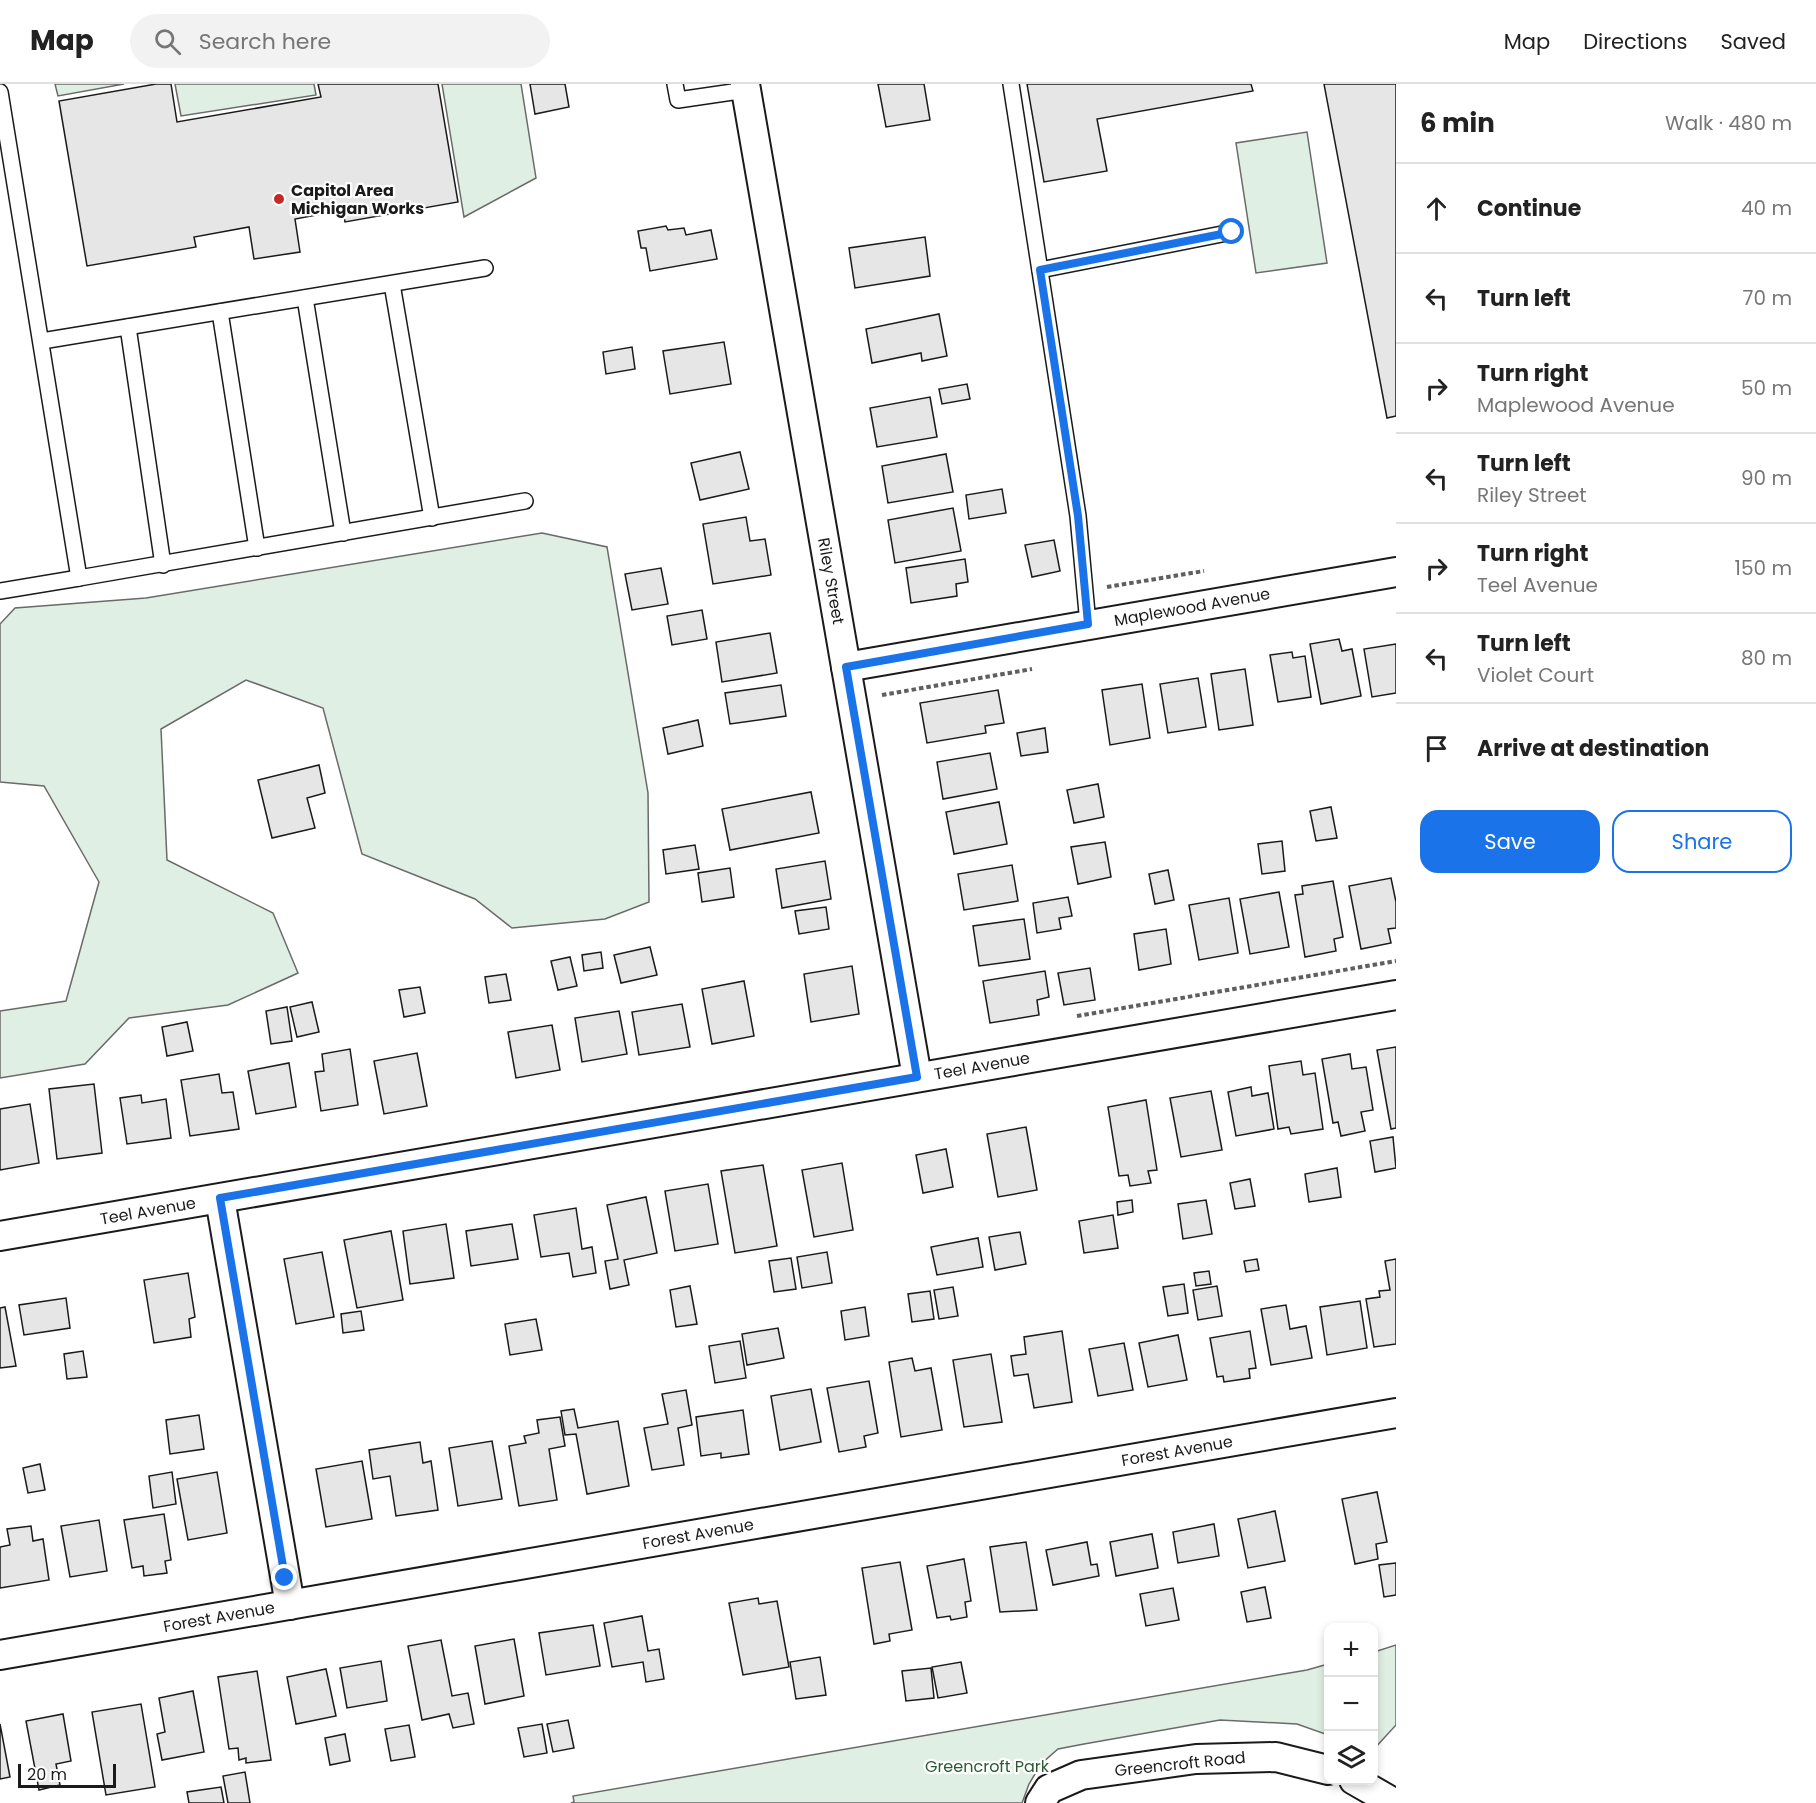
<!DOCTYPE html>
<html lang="en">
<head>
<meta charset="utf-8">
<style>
	:root { --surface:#fff; --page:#f2f2f2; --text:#222; --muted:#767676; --line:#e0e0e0; --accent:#1a73e8 }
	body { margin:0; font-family:Poppins,sans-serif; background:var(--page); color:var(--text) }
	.controls { position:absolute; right:18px; bottom:18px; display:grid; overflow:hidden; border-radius:12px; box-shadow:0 3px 9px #0003 }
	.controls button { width:54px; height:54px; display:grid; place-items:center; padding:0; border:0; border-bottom:2px solid var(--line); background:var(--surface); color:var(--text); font:30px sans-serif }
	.scale { position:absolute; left:18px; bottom:15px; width:98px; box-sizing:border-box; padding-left:6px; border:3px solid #1a1a1a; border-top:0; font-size:16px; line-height:21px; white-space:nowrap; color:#1a1a1a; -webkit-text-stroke:4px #fff; paint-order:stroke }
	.stop { position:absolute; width:18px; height:18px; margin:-14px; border:4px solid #1a73e8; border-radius:50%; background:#fff }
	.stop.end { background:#1a73e8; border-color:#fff; box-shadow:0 2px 6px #0008 }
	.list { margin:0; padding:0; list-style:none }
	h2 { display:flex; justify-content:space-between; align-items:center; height:78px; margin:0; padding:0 24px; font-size:26px }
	h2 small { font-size:20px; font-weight:400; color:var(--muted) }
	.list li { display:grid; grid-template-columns:39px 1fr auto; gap:18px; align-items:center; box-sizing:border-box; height:90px; padding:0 24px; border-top:2px solid var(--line) }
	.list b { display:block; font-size:22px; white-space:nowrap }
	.list p { margin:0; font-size:20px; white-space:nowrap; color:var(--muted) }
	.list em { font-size:20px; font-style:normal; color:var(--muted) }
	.actions { display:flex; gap:12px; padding:18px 24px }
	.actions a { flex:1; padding:14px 0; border:2px solid var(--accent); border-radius:18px; text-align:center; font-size:21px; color:var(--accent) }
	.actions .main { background:var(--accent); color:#fff }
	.icon { flex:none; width:33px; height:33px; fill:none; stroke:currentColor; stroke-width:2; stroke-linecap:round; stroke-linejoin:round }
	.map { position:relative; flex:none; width:1396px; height:1719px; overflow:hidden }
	header { display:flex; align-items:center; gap:36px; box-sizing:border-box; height:84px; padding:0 30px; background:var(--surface); border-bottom:2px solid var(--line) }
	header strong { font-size:28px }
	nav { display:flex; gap:33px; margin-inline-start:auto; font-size:21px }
	.search { width:420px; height:54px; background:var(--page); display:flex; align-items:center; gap:15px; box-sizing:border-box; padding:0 21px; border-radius:33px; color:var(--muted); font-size:22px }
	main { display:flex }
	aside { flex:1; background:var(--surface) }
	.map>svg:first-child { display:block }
</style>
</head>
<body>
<header>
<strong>Map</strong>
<div class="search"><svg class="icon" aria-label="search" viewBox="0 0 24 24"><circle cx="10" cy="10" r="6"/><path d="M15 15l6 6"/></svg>Search here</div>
<nav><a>Map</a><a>Directions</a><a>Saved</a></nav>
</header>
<main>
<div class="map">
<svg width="1396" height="1719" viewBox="0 0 1396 1719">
	<rect width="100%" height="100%" fill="#fff"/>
	<g fill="#e0efe3" stroke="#6a6a6a" stroke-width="1.5">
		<polygon points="55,0 124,0 58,12"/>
		<polygon points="175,0 314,0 316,11 181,32"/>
		<polygon points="442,0 521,0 536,94 464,133"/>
		<polygon points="1307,48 1327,179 1256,189 1236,59"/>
		<polygon points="542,449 607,463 648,709 649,818 605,835 512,844 475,815 362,770 323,624 246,596 161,645 167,776 273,829 298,889 228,921 129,934 85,980 0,994 0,927 66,917 99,798 44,702 0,698 0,540 15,524 146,514"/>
		<polygon points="1396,1561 1396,1641 1374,1665 1374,1568"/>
		<polygon points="1328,1580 1328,1651 1297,1640 1220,1636 1084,1660 1058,1665 1041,1680 1029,1700 1022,1719 571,1719 574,1718 573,1712 1307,1586"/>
	</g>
	<g fill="#e6e6e6" stroke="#1a1a1a" stroke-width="1.5">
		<polygon points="156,0 171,0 177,38 321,13 318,0 438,0 458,118 345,138 343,126 295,135 300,168 254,175 249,143 194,153 196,163 87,182 59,17"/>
		<polygon points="530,0 565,0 569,23 535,30"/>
		<polygon points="878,0 924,0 930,36 886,43"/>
		<polygon points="1027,0 1251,0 1253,7 1097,35 1107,87 1044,98"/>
		<polygon points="1324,0 1396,0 1396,332 1387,334"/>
		<polygon points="666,142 668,146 684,144 686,151 711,146 717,175 650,187 646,164 641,164 638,147"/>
		<polygon points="925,153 930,192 855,204 849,164"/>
		<polygon points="939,230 947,272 922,277 921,269 872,279 866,245"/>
		<polygon points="724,258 731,300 670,310 663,267"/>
		<polygon points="632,263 635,285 606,290 603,268"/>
		<polygon points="967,300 970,315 942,320 939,305"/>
		<polygon points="930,313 937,353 877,363 870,324"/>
		<polygon points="740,368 749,405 700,416 691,379"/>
		<polygon points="946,370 953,408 888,419 882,382"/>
		<polygon points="1002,405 1006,429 969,435 966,411"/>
		<polygon points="953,424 961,467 895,479 888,436"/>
		<polygon points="746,433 750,457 765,455 771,491 713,500 703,440"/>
		<polygon points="1054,456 1060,487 1032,493 1025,461"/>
		<polygon points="965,475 968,498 956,500 957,512 911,519 906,484"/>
		<polygon points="661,484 668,520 632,526 625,490"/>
		<polygon points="702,526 707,555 672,561 667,532"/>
		<polygon points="770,549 777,589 722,598 716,558"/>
		<polygon points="1339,555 1342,567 1352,565 1361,612 1321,620 1310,560"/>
		<polygon points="1396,560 1396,609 1372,613 1364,565"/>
		<polygon points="1292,568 1293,574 1305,572 1311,613 1278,618 1270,571"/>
		<polygon points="1245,585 1253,641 1219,646 1211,590"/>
		<polygon points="1198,594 1206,643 1168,649 1160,600"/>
		<polygon points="1142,600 1150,654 1110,661 1102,606"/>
		<polygon points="781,601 786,632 730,640 725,609"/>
		<polygon points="998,606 1004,639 985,642 986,649 927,659 920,619"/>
		<polygon points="698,636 703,662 668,670 663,644"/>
		<polygon points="1045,644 1048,668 1021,672 1017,649"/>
		<polygon points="990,669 997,705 943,715 937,678"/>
		<polygon points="319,681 325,709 307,714 315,744 272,754 258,696"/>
		<polygon points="1098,700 1104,733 1074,739 1067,706"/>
		<polygon points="811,708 819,749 730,766 722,725"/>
		<polygon points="999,718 1007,760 954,770 946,728"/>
		<polygon points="1331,723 1337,754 1316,757 1310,727"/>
		<polygon points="1282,757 1285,787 1262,790 1258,760"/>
		<polygon points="1105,758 1111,793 1078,800 1071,763"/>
		<polygon points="695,761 699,785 666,790 663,766"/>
		<polygon points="825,777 831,815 782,824 776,785"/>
		<polygon points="1012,781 1018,817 964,826 958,790"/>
		<polygon points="730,784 734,813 702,818 698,789"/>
		<polygon points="1168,786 1174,816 1155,820 1149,790"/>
		<polygon points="1391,794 1396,818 1396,844 1388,845 1391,859 1361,865 1349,802"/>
		<polygon points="1333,797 1343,853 1334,855 1336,867 1305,873 1295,811 1303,810 1302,802"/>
		<polygon points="1279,808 1289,863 1250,870 1240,815"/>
		<polygon points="1068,813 1072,832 1059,834 1061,845 1037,849 1033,819"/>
		<polygon points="1229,814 1238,869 1199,876 1189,821"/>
		<polygon points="826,823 829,845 799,850 795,827"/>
		<polygon points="1024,835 1030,875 979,882 973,842"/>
		<polygon points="1166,845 1171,880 1139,886 1134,850"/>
		<polygon points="650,863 657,891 621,899 614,871"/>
		<polygon points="601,868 603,884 584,887 582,871"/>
		<polygon points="570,873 577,902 558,906 551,877"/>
		<polygon points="852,882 859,930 811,938 804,890"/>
		<polygon points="1090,884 1095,916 1064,921 1058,889"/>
		<polygon points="1045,887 1049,913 1037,916 1039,931 990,939 983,897"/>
		<polygon points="506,890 511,916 489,919 485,893"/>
		<polygon points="744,897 754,952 712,960 702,905"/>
		<polygon points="420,903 425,929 404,933 399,906"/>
		<polygon points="312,918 319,948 297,953 290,923"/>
		<polygon points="682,920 690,963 639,971 632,928"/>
		<polygon points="287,923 292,957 271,960 266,927"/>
		<polygon points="619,927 627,970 582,978 575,934"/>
		<polygon points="187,938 193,967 167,972 162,943"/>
		<polygon points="552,941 560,986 516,994 508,948"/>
		<polygon points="1396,963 1396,1044 1391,1045 1377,966"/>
		<polygon points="350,965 358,1021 321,1027 315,988 324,987 322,970"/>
		<polygon points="417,969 427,1022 384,1030 374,977"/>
		<polygon points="1350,970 1352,985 1366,983 1373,1026 1361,1028 1365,1047 1341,1052 1338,1038 1333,1039 1322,975"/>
		<polygon points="1301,977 1303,991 1315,989 1323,1045 1291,1050 1289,1043 1278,1045 1269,982"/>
		<polygon points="289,979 296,1023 256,1030 248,987"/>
		<polygon points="219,990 222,1009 233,1008 239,1045 190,1052 181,996"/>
		<polygon points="94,1000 102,1069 57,1075 49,1005"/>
		<polygon points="1251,1003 1252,1012 1268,1009 1274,1045 1236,1052 1228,1008"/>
		<polygon points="1211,1007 1222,1066 1181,1073 1170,1014"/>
		<polygon points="141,1011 142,1019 166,1015 171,1054 127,1060 120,1014"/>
		<polygon points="1146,1016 1157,1086 1148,1087 1151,1099 1130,1102 1128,1091 1119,1092 1108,1023"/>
		<polygon points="30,1020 39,1079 0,1086 0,1025"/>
		<polygon points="1026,1043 1037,1106 998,1113 987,1050"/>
		<polygon points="1393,1053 1396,1084 1375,1088 1370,1057"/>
		<polygon points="946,1065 953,1103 923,1109 916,1071"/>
		<polygon points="842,1079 853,1146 814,1153 802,1086"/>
		<polygon points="763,1081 777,1162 735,1169 721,1087"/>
		<polygon points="1337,1084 1341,1113 1309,1118 1305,1090"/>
		<polygon points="1250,1095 1255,1122 1235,1125 1230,1099"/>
		<polygon points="708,1100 718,1160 675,1167 665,1107"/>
		<polygon points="646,1113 657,1169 624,1176 629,1201 610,1205 605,1177 618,1175 607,1121"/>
		<polygon points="1132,1116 1133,1128 1118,1131 1117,1118"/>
		<polygon points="1206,1116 1212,1150 1183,1155 1178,1120"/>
		<polygon points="576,1124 582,1165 592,1163 596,1189 573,1193 569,1169 541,1173 534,1131"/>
		<polygon points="1113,1131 1118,1164 1084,1169 1079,1137"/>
		<polygon points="446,1140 454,1194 410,1200 403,1147"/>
		<polygon points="512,1140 518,1175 471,1182 466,1147"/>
		<polygon points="391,1147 403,1216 357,1224 344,1156"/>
		<polygon points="1020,1148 1026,1180 995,1186 989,1153"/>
		<polygon points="978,1154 983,1183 937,1191 931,1163"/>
		<polygon points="322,1168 334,1233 296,1240 284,1175"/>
		<polygon points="827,1168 832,1199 802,1204 797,1173"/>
		<polygon points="791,1174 796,1205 774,1208 769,1177"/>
		<polygon points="1257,1175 1259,1186 1246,1188 1244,1177"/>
		<polygon points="1396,1175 1396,1260 1374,1263 1366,1215 1380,1213 1379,1207 1390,1206 1385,1177"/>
		<polygon points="1209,1187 1211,1200 1196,1202 1194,1189"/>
		<polygon points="188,1189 195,1233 189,1235 191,1253 154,1259 144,1196"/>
		<polygon points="1184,1200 1188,1229 1168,1232 1163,1203"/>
		<polygon points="690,1202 697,1240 676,1243 670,1206"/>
		<polygon points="1217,1202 1222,1232 1198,1236 1193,1206"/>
		<polygon points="953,1203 958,1232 939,1235 934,1206"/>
		<polygon points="930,1207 934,1235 912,1238 908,1210"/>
		<polygon points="66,1214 70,1244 24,1251 19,1221"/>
		<polygon points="1360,1217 1367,1264 1327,1271 1320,1223"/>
		<polygon points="1286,1221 1290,1245 1306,1242 1312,1274 1271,1281 1261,1225"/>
		<polygon points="5,1223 16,1282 0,1284 0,1224"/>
		<polygon points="865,1223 869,1252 845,1256 841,1227"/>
		<polygon points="361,1227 364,1246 343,1249 341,1230"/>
		<polygon points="536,1235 542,1266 510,1271 505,1240"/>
		<polygon points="778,1244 784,1274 747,1281 742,1250"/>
		<polygon points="1062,1247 1072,1318 1034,1324 1028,1290 1014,1292 1011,1272 1026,1270 1024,1253"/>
		<polygon points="1250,1247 1256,1284 1249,1285 1250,1294 1224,1298 1223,1292 1217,1293 1210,1254"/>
		<polygon points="1178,1251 1187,1296 1148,1303 1139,1259"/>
		<polygon points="740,1257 746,1294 715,1299 709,1262"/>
		<polygon points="1124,1259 1133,1306 1098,1312 1089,1265"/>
		<polygon points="83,1267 87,1293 67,1295 64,1270"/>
		<polygon points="991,1270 1002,1338 964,1343 953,1276"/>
		<polygon points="912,1274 915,1287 931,1284 942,1346 901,1353 889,1278"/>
		<polygon points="869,1297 878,1349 864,1352 866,1363 839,1368 827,1304"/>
		<polygon points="811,1305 821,1358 780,1366 771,1312"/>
		<polygon points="686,1306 692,1341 678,1344 684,1381 652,1386 644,1344 668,1340 662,1310"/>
		<polygon points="574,1325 578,1344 618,1337 629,1402 587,1410 576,1350 565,1351 561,1327"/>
		<polygon points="743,1326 749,1370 721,1374 721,1369 701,1372 696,1333"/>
		<polygon points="199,1331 204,1365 170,1370 166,1336"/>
		<polygon points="560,1333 565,1362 549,1365 557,1416 519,1422 509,1362 526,1359 524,1352 539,1349 537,1336"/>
		<polygon points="492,1357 502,1415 458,1422 449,1364"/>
		<polygon points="420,1358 423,1379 431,1377 438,1426 396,1432 390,1392 373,1395 369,1366"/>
		<polygon points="362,1377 372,1435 326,1443 316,1385"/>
		<polygon points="40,1380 45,1406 28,1409 23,1384"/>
		<polygon points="172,1388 176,1420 153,1424 149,1392"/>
		<polygon points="217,1388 227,1449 188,1456 177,1395"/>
		<polygon points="1377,1408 1387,1458 1376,1460 1378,1475 1355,1480 1342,1415"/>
		<polygon points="1275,1427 1285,1477 1248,1484 1238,1435"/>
		<polygon points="164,1430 171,1476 165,1477 167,1489 144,1492 143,1482 132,1484 124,1436"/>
		<polygon points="99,1436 107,1487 70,1493 61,1442"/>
		<polygon points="1214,1440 1219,1472 1178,1479 1173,1448"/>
		<polygon points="31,1442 33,1457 43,1455 49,1496 0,1504 0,1463 10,1461 7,1445"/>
		<polygon points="1152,1450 1158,1484 1116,1492 1110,1458"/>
		<polygon points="1026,1458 1037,1526 1000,1528 990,1463"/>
		<polygon points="1087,1458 1091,1481 1097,1480 1099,1492 1053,1501 1046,1466"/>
		<polygon points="964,1475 971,1517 965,1518 967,1533 951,1536 950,1532 937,1534 927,1482"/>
		<polygon points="900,1478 912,1546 889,1550 890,1557 874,1560 862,1484"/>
		<polygon points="1396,1479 1396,1511 1384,1513 1379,1481"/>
		<polygon points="1265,1503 1271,1534 1247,1538 1241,1508"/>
		<polygon points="1173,1504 1179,1536 1146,1542 1140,1510"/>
		<polygon points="758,1514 759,1520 777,1517 789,1583 743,1591 729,1519"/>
		<polygon points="642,1532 648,1567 659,1565 664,1595 646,1598 643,1578 612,1583 604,1539"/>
		<polygon points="593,1541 600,1582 546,1591 539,1549"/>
		<polygon points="514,1555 524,1612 485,1620 475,1562"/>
		<polygon points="441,1556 452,1612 468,1609 474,1640 453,1644 449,1630 422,1636 408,1562"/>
		<polygon points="820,1573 826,1611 796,1615 790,1578"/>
		<polygon points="381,1577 387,1617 347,1624 340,1584"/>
		<polygon points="961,1578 967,1609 938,1614 932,1583"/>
		<polygon points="931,1584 934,1614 906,1617 902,1587"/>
		<polygon points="326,1585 336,1632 296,1640 287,1593"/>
		<polygon points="257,1587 271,1676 246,1679 246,1674 239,1676 238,1664 229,1665 218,1593"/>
		<polygon points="193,1607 204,1668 162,1676 157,1650 165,1648 159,1614"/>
		<polygon points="141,1620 155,1703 106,1711 92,1628"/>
		<polygon points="63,1630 71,1677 56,1680 60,1701 39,1706 26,1637"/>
		<polygon points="568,1636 574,1664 553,1668 547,1640"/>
		<polygon points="0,1640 10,1693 0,1695"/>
		<polygon points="542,1640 547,1669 524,1673 518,1644"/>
		<polygon points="409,1641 415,1673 391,1677 385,1645"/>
		<polygon points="345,1650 350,1677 330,1681 325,1654"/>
		<polygon points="245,1688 250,1719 228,1719 223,1692"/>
		<polygon points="221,1703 224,1719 189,1719 187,1708"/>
	</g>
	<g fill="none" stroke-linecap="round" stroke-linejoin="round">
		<g stroke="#1a1a1a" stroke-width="18">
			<g id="lane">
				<polyline points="675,0 678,16 746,6"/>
				<polyline points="1011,0 1078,432 1088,540"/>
				<polyline points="0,8 79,494 525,417"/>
				<polyline points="1040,186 1232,148"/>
				<polyline points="392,200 432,434"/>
				<polyline points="305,214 343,449"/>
				<polyline points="220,228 257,464"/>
				<polyline points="128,243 163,481"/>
				<polyline points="42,257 485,184"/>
				<polyline points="0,507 79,494"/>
			</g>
		</g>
		<g stroke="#1a1a1a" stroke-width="32">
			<g id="street">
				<polyline points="745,0 917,993"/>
				<polyline points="846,583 1396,488"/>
				<polyline points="220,1115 290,1521"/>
				<polyline points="0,1152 1396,911"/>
				<polyline points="0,1571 1396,1329"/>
				<polyline points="1354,1696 1394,1719"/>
				<polyline points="1040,1719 1049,1705 1081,1691 1196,1675 1276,1673 1328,1686"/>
			</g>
		</g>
		<g stroke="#5f5f5f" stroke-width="4" stroke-dasharray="4.5 3" stroke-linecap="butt">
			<polyline points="1107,503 1204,487"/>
			<polyline points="882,611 1032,585"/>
			<polyline points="1077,932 1396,877"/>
		</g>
		<use href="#lane" stroke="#fff" stroke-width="15"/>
		<use href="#street" stroke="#fff" stroke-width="28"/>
	</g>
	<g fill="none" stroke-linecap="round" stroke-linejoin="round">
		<polyline stroke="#1a73e8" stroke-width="8" points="285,1494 220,1114 917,993 846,583 1088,540 1078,432 1040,186 1232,148"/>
	</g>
	<circle fill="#c62828" stroke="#fff" stroke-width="2" cx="279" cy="115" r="6"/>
	<g text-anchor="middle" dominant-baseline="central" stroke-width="4.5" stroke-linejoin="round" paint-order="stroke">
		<g font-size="16" font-weight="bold" fill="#1a1a1a" stroke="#fff" text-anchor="start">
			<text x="291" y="106">Capitol Area<tspan x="291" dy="18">Michigan Works</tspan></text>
		</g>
		<g font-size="16" fill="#1a1a1a" stroke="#fff">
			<text transform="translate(831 497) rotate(80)">Riley Street</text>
			<text transform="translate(1192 523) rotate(-10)">Maplewood Avenue</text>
			<text transform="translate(982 982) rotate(-10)">Teel Avenue</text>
			<text transform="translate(148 1127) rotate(-10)">Teel Avenue</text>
			<text transform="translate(1177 1367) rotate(-10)">Forest Avenue</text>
			<text transform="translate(698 1450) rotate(-10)">Forest Avenue</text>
			<text transform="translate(219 1533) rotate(-10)">Forest Avenue</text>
			<text transform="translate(1180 1680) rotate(-6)">Greencroft Road</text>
		</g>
		<g font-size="16" fill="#2b5a34" stroke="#fff">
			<text x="987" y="1682">Greencroft Park</text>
		</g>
	</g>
</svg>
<div class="controls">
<button>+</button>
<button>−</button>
<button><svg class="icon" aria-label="layers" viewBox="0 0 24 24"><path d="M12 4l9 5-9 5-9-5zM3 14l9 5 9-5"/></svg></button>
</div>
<div class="scale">20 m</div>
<div class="stop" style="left:1232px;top:148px"></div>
<div class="stop end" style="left:285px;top:1494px"></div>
</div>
<aside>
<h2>6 min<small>Walk · 480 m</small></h2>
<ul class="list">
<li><svg class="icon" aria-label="ahead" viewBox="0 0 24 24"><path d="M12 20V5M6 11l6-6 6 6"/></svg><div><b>Continue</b></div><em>40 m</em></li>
<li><svg class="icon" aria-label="left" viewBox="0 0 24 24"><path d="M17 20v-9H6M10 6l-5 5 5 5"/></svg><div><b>Turn left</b></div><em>70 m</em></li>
<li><svg class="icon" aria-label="right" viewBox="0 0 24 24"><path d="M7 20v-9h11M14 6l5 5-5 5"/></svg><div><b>Turn right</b><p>Maplewood Avenue</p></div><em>50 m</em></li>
<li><svg class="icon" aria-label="left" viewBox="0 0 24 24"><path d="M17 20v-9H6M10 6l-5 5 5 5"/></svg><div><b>Turn left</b><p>Riley Street</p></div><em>90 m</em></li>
<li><svg class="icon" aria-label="right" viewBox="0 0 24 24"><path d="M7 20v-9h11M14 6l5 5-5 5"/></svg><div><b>Turn right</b><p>Teel Avenue</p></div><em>150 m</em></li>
<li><svg class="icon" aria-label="left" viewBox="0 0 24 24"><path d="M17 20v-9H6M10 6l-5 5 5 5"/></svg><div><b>Turn left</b><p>Violet Court</p></div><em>80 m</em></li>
<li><svg class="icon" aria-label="arrive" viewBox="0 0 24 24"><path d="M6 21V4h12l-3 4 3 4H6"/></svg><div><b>Arrive at destination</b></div></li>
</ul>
<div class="actions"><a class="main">Save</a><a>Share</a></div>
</aside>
</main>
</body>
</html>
